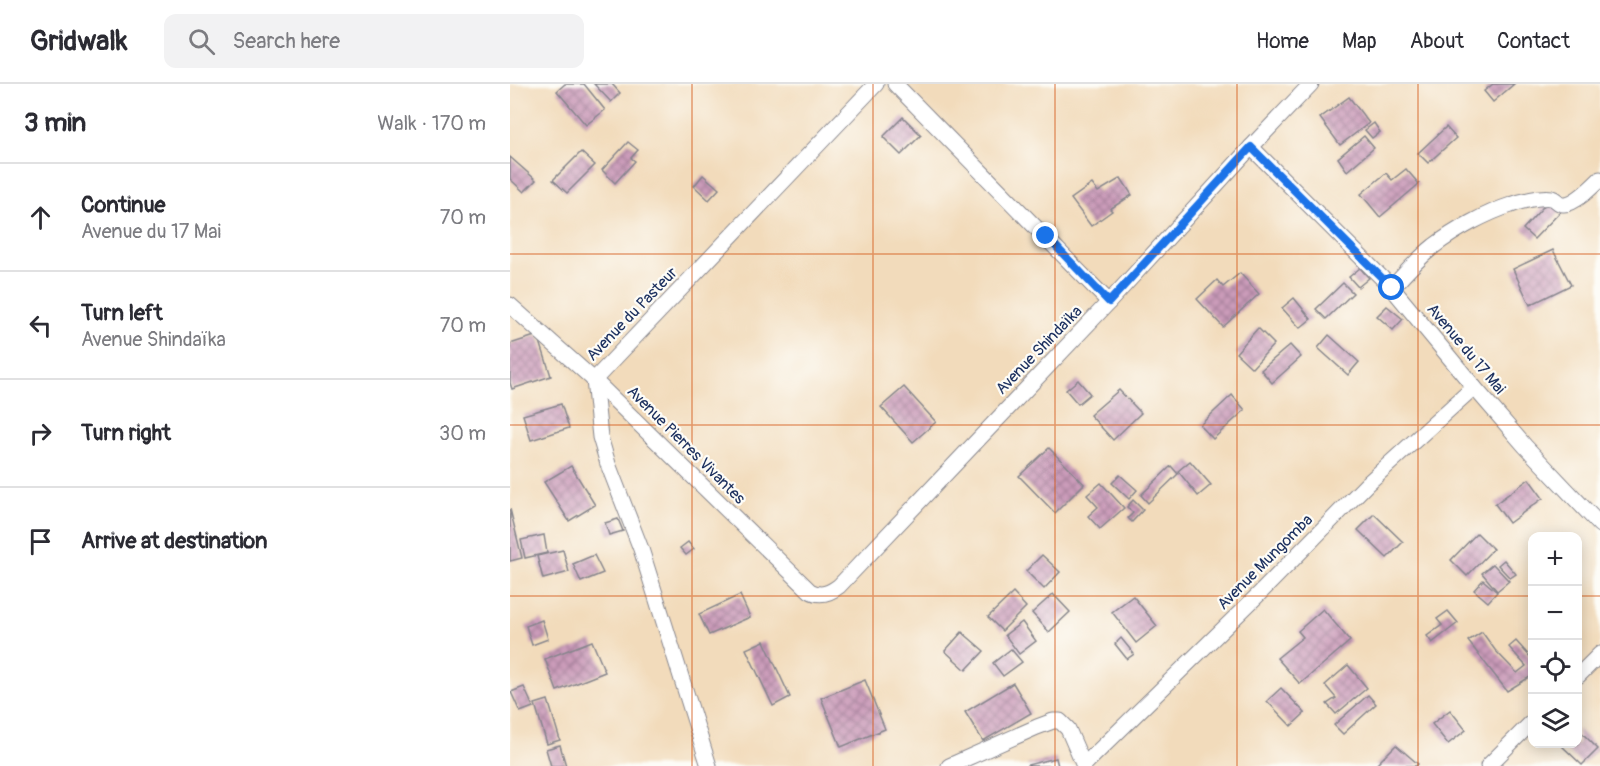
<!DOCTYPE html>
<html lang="en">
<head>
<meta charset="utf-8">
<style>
	:root { --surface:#fff; --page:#f2f2f3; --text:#2b2b33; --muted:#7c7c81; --line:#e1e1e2 }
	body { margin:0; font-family:Pangolin,sans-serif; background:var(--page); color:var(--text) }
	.controls { position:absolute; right:18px; bottom:18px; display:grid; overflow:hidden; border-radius:12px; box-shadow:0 3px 15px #0003 }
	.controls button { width:54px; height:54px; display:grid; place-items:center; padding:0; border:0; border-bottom:2px solid var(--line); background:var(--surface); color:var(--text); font:30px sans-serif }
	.stop { position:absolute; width:18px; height:18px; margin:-14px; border:4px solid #1a73e8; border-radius:50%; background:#fff }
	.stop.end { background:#1a73e8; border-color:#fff; box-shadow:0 2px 6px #0008 }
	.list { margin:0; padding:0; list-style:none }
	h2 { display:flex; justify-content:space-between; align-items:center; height:78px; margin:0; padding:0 24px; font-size:26px }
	h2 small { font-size:20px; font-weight:400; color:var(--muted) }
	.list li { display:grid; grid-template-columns:39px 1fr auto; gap:18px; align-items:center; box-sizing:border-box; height:108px; padding:0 24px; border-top:2px solid var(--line) }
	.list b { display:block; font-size:22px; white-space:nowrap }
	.list p { margin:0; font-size:20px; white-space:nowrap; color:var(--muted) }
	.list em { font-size:20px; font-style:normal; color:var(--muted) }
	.icon { flex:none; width:33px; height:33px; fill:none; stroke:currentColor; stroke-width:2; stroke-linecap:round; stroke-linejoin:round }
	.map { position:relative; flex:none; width:1090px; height:682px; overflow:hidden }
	header { display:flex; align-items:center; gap:36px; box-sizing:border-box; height:84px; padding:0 30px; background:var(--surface); border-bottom:2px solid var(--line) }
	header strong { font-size:28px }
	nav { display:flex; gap:33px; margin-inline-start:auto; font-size:21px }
	.search { width:420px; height:54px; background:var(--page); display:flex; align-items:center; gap:15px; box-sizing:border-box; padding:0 21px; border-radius:12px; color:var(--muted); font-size:22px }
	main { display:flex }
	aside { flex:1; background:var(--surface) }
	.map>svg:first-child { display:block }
</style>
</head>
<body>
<header>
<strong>Gridwalk</strong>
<div class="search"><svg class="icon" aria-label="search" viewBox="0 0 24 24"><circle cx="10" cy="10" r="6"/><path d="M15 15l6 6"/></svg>Search here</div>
<nav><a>Home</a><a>Map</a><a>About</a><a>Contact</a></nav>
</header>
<main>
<aside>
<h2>3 min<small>Walk · 170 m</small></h2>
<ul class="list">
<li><svg class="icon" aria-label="ahead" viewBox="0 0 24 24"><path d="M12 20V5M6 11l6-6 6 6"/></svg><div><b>Continue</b><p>Avenue du 17 Mai</p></div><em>70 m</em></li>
<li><svg class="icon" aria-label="left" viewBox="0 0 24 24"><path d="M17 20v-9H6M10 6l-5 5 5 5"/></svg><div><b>Turn left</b><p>Avenue Shindaïka</p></div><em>70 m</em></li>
<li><svg class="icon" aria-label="right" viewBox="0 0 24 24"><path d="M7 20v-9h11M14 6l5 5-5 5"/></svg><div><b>Turn right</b></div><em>30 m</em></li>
<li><svg class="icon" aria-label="arrive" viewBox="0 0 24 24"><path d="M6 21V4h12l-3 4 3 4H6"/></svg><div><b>Arrive at destination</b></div></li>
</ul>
</aside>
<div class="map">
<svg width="1090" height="682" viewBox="0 0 1090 682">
	<defs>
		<pattern id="building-cross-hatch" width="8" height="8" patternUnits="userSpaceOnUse" patternTransform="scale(1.5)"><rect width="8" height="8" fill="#cb9bb9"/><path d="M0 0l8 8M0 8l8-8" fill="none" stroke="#a47f9a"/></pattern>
	</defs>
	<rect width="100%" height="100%" fill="#fdfcf7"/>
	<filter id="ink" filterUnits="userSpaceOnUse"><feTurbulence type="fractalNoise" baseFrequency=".0167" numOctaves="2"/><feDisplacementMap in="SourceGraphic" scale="12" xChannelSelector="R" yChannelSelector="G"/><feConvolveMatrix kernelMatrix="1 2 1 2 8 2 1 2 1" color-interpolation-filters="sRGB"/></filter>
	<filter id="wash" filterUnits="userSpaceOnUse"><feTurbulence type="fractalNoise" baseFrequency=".008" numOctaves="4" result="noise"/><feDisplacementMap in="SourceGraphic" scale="24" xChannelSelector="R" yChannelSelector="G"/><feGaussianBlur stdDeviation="1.35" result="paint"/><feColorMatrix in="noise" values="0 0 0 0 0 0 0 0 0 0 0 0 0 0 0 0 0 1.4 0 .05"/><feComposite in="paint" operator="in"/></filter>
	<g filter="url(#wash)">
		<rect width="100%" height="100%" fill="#f2dbbb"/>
		<g id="blocks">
			<g fill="url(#building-cross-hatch)">
				<polygon points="55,0 74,0 95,26 76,41 47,7"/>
				<polygon points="84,0 102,0 110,9 101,18"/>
				<polygon points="983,0 1004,0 983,18 974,7"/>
				<polygon points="839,13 859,39 830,61 810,34"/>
				<polygon points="393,33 411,51 391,71 373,53"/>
				<polygon points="864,39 870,48 862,54 855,46"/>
				<polygon points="936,43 946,54 918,79 908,69"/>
				<polygon points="854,52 864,64 837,87 828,74"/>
				<polygon points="118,58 128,66 121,74 125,77 105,99 92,86"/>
				<polygon points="71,68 85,81 57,109 43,96"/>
				<polygon points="0,73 26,96 14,108 0,95"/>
				<polygon points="896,85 909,100 870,133 851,110 876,89 882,96"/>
				<polygon points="193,91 209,105 199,116 184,102"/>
				<polygon points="611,94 622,111 600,125 602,127 581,142 561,115 582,100 588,108"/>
				<polygon points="1041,114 1053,125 1024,155 1013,145"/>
				<polygon points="1043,166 1061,201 1020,221 1003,185"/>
				<polygon points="850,184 859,194 848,203 839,193"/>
				<polygon points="730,189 749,210 713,243 687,215 707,196 713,203"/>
				<polygon points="833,199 843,209 816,235 806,225"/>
				<polygon points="784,214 801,235 790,244 772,224"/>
				<polygon points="877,222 893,235 883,246 867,232"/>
				<polygon points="748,244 764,260 742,284 726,269"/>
				<polygon points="28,251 41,292 2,305 0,299 0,260"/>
				<polygon points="819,251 849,278 838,291 808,264"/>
				<polygon points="780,261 791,273 762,299 751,286"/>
				<polygon points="568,296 580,310 568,320 556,306"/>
				<polygon points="394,303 426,338 403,358 371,323"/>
				<polygon points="609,306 631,329 603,356 580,331"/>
				<polygon points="722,311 735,326 703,355 690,341"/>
				<polygon points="51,320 59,344 21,356 13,331"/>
				<polygon points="539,364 574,400 545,429 509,392"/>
				<polygon points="680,377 701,401 688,412 668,387"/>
				<polygon points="61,382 85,421 59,437 34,398"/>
				<polygon points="661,382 668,390 638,419 631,411"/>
				<polygon points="610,391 627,406 619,415 602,399"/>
				<polygon points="1019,395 1033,414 999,439 985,420"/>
				<polygon points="591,399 614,424 590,445 578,432 588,423 577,411"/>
				<polygon points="623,416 633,426 622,438 618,434 623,429 617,423"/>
				<polygon points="0,425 12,474 0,477"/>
				<polygon points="864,430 893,458 877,474 848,446"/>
				<polygon points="108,435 113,447 99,451 95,439"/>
				<polygon points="967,449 983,465 957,492 941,476"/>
				<polygon points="34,451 37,469 15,474 11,456"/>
				<polygon points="178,458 184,465 176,471 170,464"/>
				<polygon points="53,466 59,488 33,495 27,472"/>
				<polygon points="84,471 93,489 71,498 63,480"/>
				<polygon points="532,471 550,488 534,505 516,487"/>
				<polygon points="994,476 1006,490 1000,494 988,481"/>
				<polygon points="983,480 999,497 987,507 972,489"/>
				<polygon points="973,496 987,508 978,518 964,506"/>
				<polygon points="503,509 516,523 492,547 478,533"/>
				<polygon points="543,510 560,528 539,548 522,529"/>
				<polygon points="230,511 240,533 199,551 189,530"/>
				<polygon points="623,512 647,542 626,559 602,528"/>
				<polygon points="813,525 840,557 790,600 767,574 793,553 788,547"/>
				<polygon points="938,527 948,539 922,559 917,552 932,541 927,535"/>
				<polygon points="32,536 38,555 22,561 16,542"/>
				<polygon points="512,538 526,557 509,570 495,551"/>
				<polygon points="452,548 474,567 456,586 435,567"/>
				<polygon points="972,548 985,566 1007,589 1016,582 999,563 1006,557 1023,576 1023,591 997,607 958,557"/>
				<polygon points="611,554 624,570 617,575 605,560"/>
				<polygon points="82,557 95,588 47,607 35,575"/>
				<polygon points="254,557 280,613 263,622 236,565"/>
				<polygon points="501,565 512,578 493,592 483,579"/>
				<polygon points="838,581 857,604 826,630 817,620 826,614 815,601"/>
				<polygon points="355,596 375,645 331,663 311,614"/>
				<polygon points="503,599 521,629 473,657 455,628"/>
				<polygon points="14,603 23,623 10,628 1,608"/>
				<polygon points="771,604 795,629 781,642 757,617"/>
				<polygon points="858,611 866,620 833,650 824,641"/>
				<polygon points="38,616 50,656 37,660 25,620"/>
				<polygon points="940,626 956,646 938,660 922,640"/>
				<polygon points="1068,645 1088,665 1072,681 1052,662 1054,660 1068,660"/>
				<polygon points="50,661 56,682 41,682 36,665"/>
				<polygon points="886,661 908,680 906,682 865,682"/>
				<polygon points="546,674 548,682 517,682 517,681"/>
			</g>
		</g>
	</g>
	<g filter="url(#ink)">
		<use href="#blocks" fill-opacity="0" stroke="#86858c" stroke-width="1.5"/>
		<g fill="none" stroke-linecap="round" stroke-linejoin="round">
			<g stroke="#86858c" stroke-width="17">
				<g id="minor">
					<polyline points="385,0 599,218"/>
					<polyline points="741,63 882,204 964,303 1015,362 1090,441"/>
					<path d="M882,204C895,189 909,174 924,162C945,146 976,129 1001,121C1011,117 1031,112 1042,114C1046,115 1048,120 1053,120C1064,121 1083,102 1090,95"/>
					<path d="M0,221L84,296L300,507C311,513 320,509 329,502L599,218L741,63L801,0"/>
					<polyline points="1068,592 1090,570"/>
					<polyline points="574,681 750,509 857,400 964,303"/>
					<polyline points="199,682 131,465 98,380 90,353 84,296 366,0"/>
					<polyline points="439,682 527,643 543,637 550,637 558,645 574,682"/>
					<polyline points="978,682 1023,637"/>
				</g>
			</g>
			<use href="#minor" stroke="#fff" stroke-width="15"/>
		</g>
	</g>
	<g fill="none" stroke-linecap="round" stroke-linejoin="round" filter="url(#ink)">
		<polyline stroke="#1a73e8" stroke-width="8" points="536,152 599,218 741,63 882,204"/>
	</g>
	<path fill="none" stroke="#d45514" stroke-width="1.5" stroke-opacity="0.55" d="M182,0V682M363,0V682M545,0V682M727,0V682M908,0V682M0,170H1090M0,341H1090M0,512H1023M1068,512H1090"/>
	<g text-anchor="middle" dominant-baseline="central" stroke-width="4.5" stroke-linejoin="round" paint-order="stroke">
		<g font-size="16" fill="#1b2f5e" stroke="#fdfcf7">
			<text transform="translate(122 230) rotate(-46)">Avenue du Pasteur</text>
			<text transform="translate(956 265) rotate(50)">Avenue du 17 Mai</text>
			<text transform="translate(529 266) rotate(-46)">Avenue Shindaïka</text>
			<text transform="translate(176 361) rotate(45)">Avenue Pierres Vivantes</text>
			<text transform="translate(755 478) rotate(-45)">Avenue Mungomba</text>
		</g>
	</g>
</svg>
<div class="controls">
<button>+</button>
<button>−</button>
<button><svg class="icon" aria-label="locate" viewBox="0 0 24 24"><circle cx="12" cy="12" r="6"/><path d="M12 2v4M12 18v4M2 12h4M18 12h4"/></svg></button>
<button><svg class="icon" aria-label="layers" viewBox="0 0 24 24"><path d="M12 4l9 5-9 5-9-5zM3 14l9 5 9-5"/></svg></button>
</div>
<div class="stop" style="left:882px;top:204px"></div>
<div class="stop end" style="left:536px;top:152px"></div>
</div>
</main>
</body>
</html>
